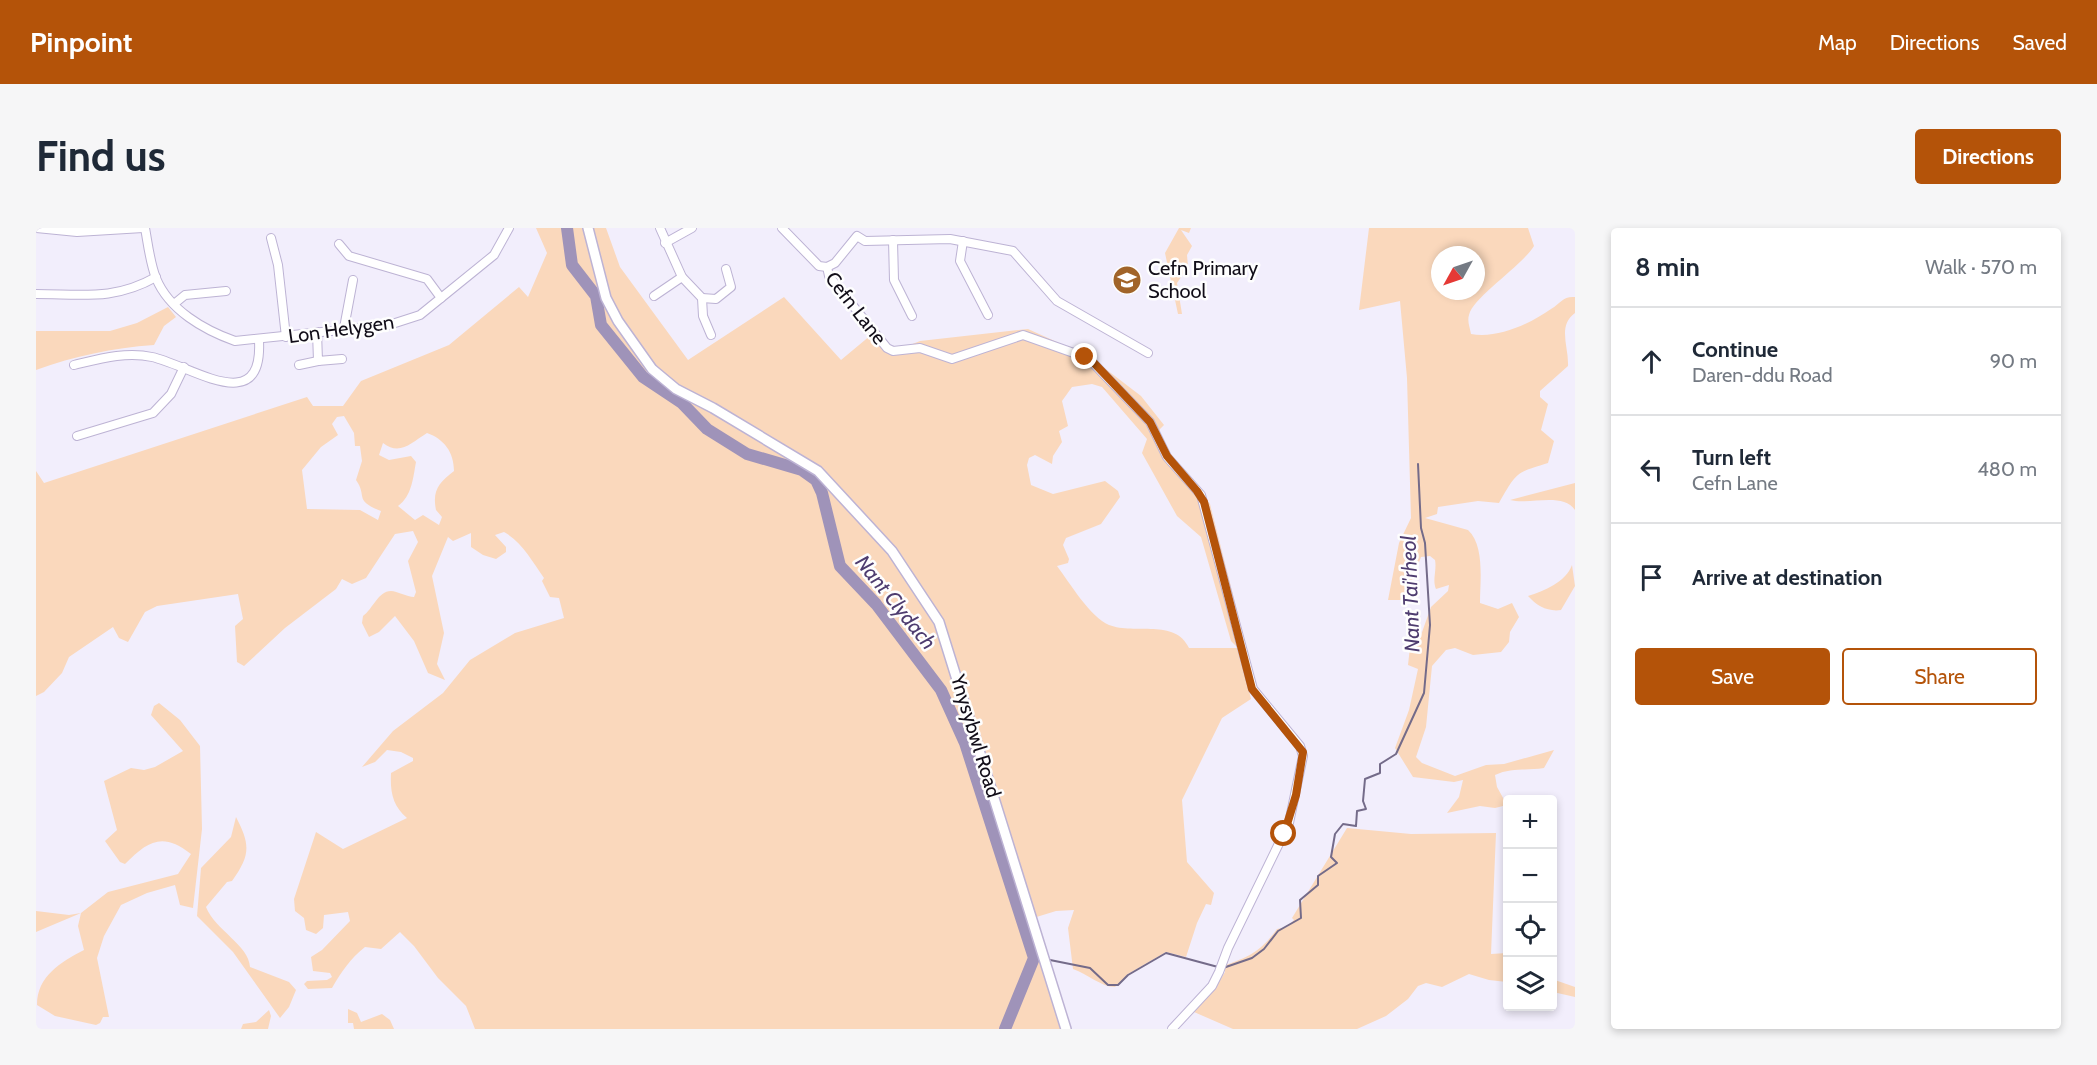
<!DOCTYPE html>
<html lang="en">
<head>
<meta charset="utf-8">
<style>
	:root { --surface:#fff; --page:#f6f6f7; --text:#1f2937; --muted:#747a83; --line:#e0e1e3; --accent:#b45309 }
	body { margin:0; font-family:Cabin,sans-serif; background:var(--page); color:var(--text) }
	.controls { position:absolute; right:18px; bottom:18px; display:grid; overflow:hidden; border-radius:6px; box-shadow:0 3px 9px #0003 }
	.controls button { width:54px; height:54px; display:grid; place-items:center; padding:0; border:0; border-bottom:2px solid var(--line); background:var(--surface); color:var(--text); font:30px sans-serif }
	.compass { position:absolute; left:1395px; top:18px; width:54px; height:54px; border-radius:50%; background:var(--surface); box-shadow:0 3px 9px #0003; rotate:230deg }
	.stop { position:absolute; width:18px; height:18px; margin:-14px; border:4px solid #b45309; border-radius:50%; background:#fff }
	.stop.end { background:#b45309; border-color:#fff; box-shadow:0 2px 6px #0008 }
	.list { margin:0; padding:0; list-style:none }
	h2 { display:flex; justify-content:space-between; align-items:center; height:78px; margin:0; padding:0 24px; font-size:26px }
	h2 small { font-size:20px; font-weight:400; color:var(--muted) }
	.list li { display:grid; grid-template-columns:39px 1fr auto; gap:18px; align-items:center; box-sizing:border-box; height:108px; padding:0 24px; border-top:2px solid var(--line) }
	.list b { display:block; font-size:22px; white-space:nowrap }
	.list p { margin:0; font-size:20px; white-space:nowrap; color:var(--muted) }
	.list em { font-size:20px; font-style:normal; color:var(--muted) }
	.actions { display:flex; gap:12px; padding:18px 24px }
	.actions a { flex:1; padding:14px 0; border:2px solid var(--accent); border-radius:6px; text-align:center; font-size:21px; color:var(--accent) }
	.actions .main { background:var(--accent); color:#fff }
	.icon { flex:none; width:33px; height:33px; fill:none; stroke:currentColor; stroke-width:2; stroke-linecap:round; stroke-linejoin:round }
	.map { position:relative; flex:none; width:1539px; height:801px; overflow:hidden; border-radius:6px }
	header { display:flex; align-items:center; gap:36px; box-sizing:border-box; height:84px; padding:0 30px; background:var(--accent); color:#fff }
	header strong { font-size:28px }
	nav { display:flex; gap:33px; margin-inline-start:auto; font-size:21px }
	.intro { display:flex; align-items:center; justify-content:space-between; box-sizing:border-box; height:144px; padding:0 36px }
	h1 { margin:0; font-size:42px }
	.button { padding:15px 27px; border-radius:6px; background:var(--accent); color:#fff; font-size:21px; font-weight:700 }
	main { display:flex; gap:36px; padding:0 36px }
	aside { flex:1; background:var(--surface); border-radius:6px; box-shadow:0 3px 9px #0003 }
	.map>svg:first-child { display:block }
</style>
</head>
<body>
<header>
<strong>Pinpoint</strong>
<nav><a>Map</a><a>Directions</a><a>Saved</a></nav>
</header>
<div class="intro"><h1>Find us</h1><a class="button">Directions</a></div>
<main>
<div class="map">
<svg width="1539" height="801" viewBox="0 0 1539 801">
	<rect width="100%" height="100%" fill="#f2eefc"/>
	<g fill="#fad8bc" fill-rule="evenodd">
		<path d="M500,0H570L584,39L652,132L748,69L805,132L835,107L859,123L884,113L992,101L1054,129L1105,168L1128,197L1123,202L1129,218L1174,276L1210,418L1203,420L1215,471L1186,490L1146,572L1151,634L1178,665L1175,677L1170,676L1161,695L1150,729L1130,724L1092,746L1079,759C1065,759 1052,746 1037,741L1032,700L1038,682L1020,683L994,691L1025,801H439L430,778L402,750L378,718L364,704L345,721L329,719C314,731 306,743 296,760L272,761L268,756L271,753L291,752L296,749L294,745L277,743L275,729L286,722L314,693L312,684L288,687L287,700L280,706L270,702L268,690L259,683L258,671L280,604L307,621L371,590C357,578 354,565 355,545L377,533V530L365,524L351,522L339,534L326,539L357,503L407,465L434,432L479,405L528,390L523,370L514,369L506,353L508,350C496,333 486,314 468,304L459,307L470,319V324L460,331L447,327L435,319V305L417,313L412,309L396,348L408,405L401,436L409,452L392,445L378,413L359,388L343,404L333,409L326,395L327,388C337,381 342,363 355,363C361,363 371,369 378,369L380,364L372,333L382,314L377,303L359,306L330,350L316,356L306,351L300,361L249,400L208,438L201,434L199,398L207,391L202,366L121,378L109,384L92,414L83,410L77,399L33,429L26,445L8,464L0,468V243L8,255L271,169L277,178H307L325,153L413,117L483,59L492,69L511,25ZM1056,156L1066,159L1111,211L1106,225L1141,288L1165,309L1195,413L1202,420H1153C1139,390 1099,407 1073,397C1055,390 1033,354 1021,338L1032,335L1033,331L1027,317L1030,310L1065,296L1084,269L1082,263L1069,253L1017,266L995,257L991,237L993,230L999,227L1016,236L1017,228L1026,214L1023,203L1032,198L1026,173L1036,159ZM308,188L318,205L319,218H324L326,233L320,252C332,269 317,272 345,283L342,292L324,282L271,281L266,242L285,219L302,207L296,196L301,189ZM391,205C408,211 418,224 418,243C403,255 396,262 400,282L406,289L403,297L387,287L379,292L362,278C376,268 377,250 380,234L375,228L353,232L343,227L347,215C364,228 375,215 391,205Z"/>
		<polygon points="1143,0 1155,0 1153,5 1145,2 1156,18 1151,27 1152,39 1141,55 1146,86 1142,86 1129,25"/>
		<path d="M1333,0H1492L1498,18C1484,40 1438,68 1433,87C1431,93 1434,100 1435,106C1461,111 1494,96 1515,81C1525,75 1527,68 1539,69V85C1521,98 1533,119 1532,138L1504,163V169L1512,176L1505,202L1518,213L1512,235C1479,245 1481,244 1463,275L1442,273L1402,279L1401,286L1389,290L1432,302C1449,318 1444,353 1444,375L1462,381L1476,375L1483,389L1474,404L1473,414L1465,424L1437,427L1419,420L1410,422L1396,438L1390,499L1380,529L1386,535L1419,548L1450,537L1468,536L1518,522L1508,540C1491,543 1475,539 1459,547L1461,559L1471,577L1459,580L1444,578L1411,585L1423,569L1427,552L1418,554L1377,549L1359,520L1373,482L1382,441L1372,437L1374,419L1385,407L1395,379L1412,363L1413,357L1400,361C1396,352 1401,342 1399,332L1394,328L1385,329L1377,350L1365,372H1352L1363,315L1375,290L1371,150L1364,73L1323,82ZM1404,27H1440V63H1404Z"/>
		<path d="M132,79L140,89L128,98L118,117C76,120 39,128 0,142V103H74L101,95Z"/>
		<path d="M1539,255V282C1527,264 1494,277 1474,272Z"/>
		<path d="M1536,337L1539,358L1525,382C1512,384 1501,378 1492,368C1508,363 1530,354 1536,337Z"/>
		<path d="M123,475L144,492L164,518L166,601L157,680L144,677L139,657L111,665L85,677L68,708L61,730L73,789H67L64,795L60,797L19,788L1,777C1,748 25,734 48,722L42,698L45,685L0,704V683L33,687L45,685L72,664L142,646L155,626C126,603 111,614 89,636L84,634L69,613L81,602L68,553L95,540L108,542L119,539L147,523L115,487L118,478Z"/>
		<path d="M200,589C214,616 215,627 196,653L191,654L170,679C179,702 213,717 214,739L253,754L260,762L253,779L244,790L197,724L161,688L165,640L195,609Z"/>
		<path d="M1311,600L1375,606L1460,605L1455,726L1471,725V754L1453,752L1433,746L1406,759L1390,755L1382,758L1372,771L1350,788L1321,801H1197L1158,784L1180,759L1189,744L1187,738C1214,728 1223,725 1241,701L1251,699L1258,692L1256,690Z"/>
		<polygon points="1516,751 1539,759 1539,769 1517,764"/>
		<polygon points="312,781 321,785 325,794 346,786 354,792 358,801 318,801 317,795 312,795"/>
		<polygon points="233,782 235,788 232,801 205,801 207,796 220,794"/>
	</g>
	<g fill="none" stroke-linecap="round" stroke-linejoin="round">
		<g stroke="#746b89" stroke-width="2">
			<polyline points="1014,732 1054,740 1072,757 1082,757 1092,747 1130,725 1182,739"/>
			<polyline points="1187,740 1216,730 1228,721 1242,703 1265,690 1264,672 1282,657 1282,648 1301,635 1295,629 1299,606 1307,596 1320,598 1321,583 1330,581 1327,573 1329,551 1344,545 1344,536 1360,526 1388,465 1394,397 1389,315 1385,300 1382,236"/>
		</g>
		<polyline stroke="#9f93b9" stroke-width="12" points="531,0 536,37 560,68 565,97 607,149 646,175 671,201 711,226 766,242 780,252 786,265 804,338 840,376 905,462 929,515 998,730 969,801"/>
		<g stroke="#bdb3d4" stroke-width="10">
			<g id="minor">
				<polyline points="0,0 41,4 107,0"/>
				<path d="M109,0C112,16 114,35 120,50C133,82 168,102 199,113L353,97L384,87L458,27L473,0"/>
				<polyline points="624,0 646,49 666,70 667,88 675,107"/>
				<polyline points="746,0 783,38 791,39"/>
				<polyline points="235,10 242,37 250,109"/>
				<polyline points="857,12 858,52 876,88"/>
				<polyline points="927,13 924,33 952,87"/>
				<polyline points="629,15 656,0"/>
				<polyline points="303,16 313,28 391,51 405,70"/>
				<polyline points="791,39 793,48 851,120 857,123 884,120 916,131 987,107 1049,129 1057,135 1114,194 1131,229 1165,267 1217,461 1264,518 1267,528 1253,595 1192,720 1183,744 1176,758 1136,801"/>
				<polyline points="791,39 799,35 821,8 829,13 914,11 977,23 1021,73 1112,125"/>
				<path d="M0,66C45,66 78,73 120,49"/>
				<polyline points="618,68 646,49"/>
				<polyline points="666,70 680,71 695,59 690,41"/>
				<polyline points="138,76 149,67 190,63"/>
				<polyline points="308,100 317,52"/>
				<polyline points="281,104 282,133 306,131"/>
				<path d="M38,137C63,131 90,123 116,129C154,137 227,191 223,113"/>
				<polyline points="263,137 282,133"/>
				<polyline points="41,208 117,185 135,166 148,139"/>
			</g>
		</g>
		<g stroke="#bdb3d4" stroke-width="12">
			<polyline id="major" points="552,0 570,70 582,93 616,141 640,161 677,180 782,243 856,323 903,394 1030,801"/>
		</g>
		<use href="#minor" stroke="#fff" stroke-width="8"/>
		<use href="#major" stroke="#fff" stroke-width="9"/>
	</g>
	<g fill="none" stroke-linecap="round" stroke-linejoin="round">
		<polyline stroke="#b45309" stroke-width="8" points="1049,129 1058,135 1114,194 1131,228 1161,263 1168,274 1216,461 1267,524 1260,567 1248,606"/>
	</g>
	<defs>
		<g id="school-disc" transform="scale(1.5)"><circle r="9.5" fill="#a16429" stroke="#fefefe"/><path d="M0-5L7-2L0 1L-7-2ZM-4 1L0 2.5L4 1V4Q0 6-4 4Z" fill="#fff"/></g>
	</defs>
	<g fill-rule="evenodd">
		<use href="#school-disc" x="1091" y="52"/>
	</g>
	<g text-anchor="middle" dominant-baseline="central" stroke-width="5" stroke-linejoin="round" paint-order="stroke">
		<g font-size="20" fill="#110d18" stroke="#fefefe" text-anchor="start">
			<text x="1112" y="40">Cefn Primary<tspan x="1112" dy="23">School</tspan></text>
		</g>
		<g font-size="20" fill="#110d18" stroke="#fefefe">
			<text transform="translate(820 80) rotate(52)">Cefn Lane</text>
			<text transform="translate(305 101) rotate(-8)">Lon Helygen</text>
			<text transform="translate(940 508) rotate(73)">Ynysybwl Road</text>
		</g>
		<g font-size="21" font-style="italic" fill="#4e3c6f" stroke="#fefefe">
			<text transform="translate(1374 366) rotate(-92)">Nant Tai'rheol</text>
			<text transform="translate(860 374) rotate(51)">Nant Clydach</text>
		</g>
	</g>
</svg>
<div class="controls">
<button>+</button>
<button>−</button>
<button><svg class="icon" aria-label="locate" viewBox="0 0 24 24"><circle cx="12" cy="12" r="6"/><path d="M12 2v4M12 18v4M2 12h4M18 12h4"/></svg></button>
<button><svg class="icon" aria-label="layers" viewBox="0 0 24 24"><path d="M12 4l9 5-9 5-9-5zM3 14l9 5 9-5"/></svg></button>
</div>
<svg class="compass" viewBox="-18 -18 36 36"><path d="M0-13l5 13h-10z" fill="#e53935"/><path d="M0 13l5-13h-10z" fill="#747a83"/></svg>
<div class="stop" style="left:1248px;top:606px"></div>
<div class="stop end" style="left:1049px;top:129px"></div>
</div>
<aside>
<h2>8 min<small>Walk · 570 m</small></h2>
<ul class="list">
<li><svg class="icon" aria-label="ahead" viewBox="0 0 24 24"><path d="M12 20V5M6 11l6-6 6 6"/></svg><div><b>Continue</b><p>Daren-ddu Road</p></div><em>90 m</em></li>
<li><svg class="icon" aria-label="left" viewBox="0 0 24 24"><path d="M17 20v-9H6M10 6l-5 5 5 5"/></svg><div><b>Turn left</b><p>Cefn Lane</p></div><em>480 m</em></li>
<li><svg class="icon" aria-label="arrive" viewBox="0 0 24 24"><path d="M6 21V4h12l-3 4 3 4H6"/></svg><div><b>Arrive at destination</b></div></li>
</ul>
<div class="actions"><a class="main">Save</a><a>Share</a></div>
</aside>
</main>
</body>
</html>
